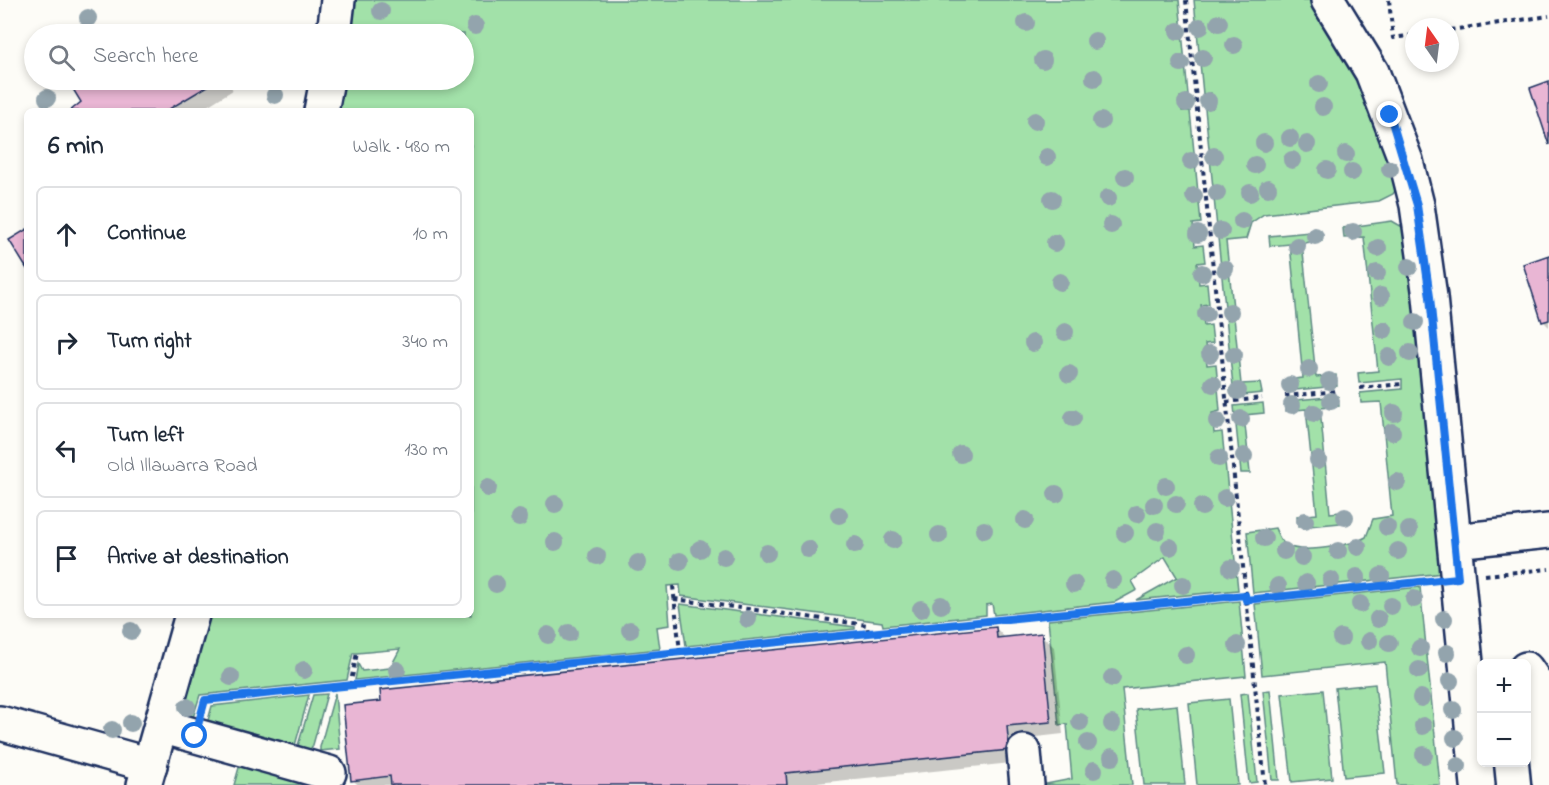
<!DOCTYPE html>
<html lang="en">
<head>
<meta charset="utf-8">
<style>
	:root { --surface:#fff; --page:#f6f6f7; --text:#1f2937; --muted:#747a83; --line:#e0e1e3 }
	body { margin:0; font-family:"Indie Flower",sans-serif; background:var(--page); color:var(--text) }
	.controls { position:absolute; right:18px; bottom:18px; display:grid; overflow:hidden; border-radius:9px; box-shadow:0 3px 9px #0003 }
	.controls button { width:54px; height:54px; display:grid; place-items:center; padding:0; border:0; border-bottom:2px solid var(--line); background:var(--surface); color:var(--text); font:30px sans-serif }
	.compass { position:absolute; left:1405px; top:18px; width:54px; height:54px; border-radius:50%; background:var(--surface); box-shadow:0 3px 9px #0003; rotate:346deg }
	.stop { position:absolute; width:18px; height:18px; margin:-14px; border:4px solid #1a73e8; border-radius:50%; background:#fff }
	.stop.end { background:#1a73e8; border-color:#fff; box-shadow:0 2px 6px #0008 }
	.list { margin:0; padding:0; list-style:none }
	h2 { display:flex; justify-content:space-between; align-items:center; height:78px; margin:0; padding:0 24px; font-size:26px }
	h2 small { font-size:20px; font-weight:400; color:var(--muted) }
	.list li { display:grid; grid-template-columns:39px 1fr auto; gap:18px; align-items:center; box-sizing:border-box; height:96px; margin:0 12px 12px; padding:0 12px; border:2px solid var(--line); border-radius:9px }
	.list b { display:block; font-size:22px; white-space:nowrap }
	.list p { margin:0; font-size:20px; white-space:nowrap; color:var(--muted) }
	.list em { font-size:20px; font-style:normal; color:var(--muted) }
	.icon { flex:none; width:33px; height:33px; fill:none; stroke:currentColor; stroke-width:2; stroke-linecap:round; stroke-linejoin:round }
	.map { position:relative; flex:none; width:1549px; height:785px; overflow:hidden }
	.search { position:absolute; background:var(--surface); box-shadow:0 3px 9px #0003; left:24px; top:24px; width:450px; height:66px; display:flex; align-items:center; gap:15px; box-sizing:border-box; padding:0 21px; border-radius:33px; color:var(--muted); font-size:22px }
	.panel { position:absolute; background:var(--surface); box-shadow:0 3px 9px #0003; left:24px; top:108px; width:450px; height:510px; border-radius:9px }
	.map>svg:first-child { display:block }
</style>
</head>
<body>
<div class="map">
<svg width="1549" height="785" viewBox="0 0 1549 785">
	<rect width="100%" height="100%" fill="#fdfcf7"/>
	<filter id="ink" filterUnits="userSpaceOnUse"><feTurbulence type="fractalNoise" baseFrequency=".0167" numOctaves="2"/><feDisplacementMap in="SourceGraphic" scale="12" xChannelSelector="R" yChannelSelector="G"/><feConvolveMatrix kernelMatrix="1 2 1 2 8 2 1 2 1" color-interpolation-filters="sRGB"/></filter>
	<g filter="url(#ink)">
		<g fill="#a2e1a9" stroke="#5e8884" stroke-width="1.5">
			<polygon points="351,0 1179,0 1188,95 1180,97 1182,111 1190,111 1201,223 1193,224 1195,246 1203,245 1205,262 1197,263 1199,284 1207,283 1209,304 1201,305 1204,326 1211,325 1213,343 1205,344 1207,365 1216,364 1220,411 1212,413 1214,433 1222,432 1238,590 1136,600 1177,577 1165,557 1132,581 1137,590 1115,602 994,615 992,604 986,605 986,615 883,626 882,622 681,596 680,585 667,586 670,625 657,627 660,649 355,680 358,664 362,671 390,668 400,649 357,653 353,653 347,680 200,695 192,721 180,711 207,615 471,615 471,111 339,111 343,80 464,80 464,34 348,34"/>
			<polygon points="1194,0 1314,0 1334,30 1374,111 1397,188 1393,194 1379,201 1264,214 1251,223 1246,239 1226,241 1241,384 1260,383 1262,393 1234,396 1205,109 1212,108 1211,93 1203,94"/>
			<path d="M1392,221L1406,229L1410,252L1443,573L1253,593L1247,532L1275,528C1278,535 1281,543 1288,546C1303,554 1352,545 1366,537L1373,519L1392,516L1381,402L1361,403L1360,393L1402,389V379L1359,383L1358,373L1378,371L1364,237L1344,238L1343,228Z"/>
			<polygon points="1320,231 1322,241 1302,243 1316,377 1336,375 1337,386 1285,391 1284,380 1303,378 1290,244 1270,246 1269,236"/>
			<polygon points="1338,396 1339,406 1320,408 1330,513 1350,511 1351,522 1298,527 1297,516 1317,514 1306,409 1286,411 1286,401"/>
			<polygon points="1263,403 1264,413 1244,415 1250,473 1241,473 1234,406"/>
			<polygon points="1420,587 1440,785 1397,785 1385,662 1262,675 1255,604"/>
			<polygon points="1239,601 1246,676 1122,689 1132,785 1041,785 1072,779 1067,724 1059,725 1048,620"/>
			<polygon points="680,604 855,627 855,629 686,646"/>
			<polygon points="1375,684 1385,773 1344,777 1335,688"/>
			<polygon points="1270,690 1279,780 1272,780 1263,691"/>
			<polygon points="1323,690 1332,778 1292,782 1282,694"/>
			<polygon points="335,693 340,749 320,751 320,747"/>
			<polygon points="1248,693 1257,782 1249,783 1240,694"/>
			<polygon points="327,694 313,745 309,751 297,749 313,695"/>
			<polygon points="309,695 294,749 207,724 212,706"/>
			<polygon points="1229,699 1238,785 1197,785 1189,703"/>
			<polygon points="1177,705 1185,785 1144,785 1136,709"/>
			<polygon points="240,764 304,776 302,785 234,785"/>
		</g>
		<g fill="#0003">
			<polygon points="92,80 227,80 233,90 199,111 71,111 83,103 75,90"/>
			<polygon points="1549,257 1549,327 1543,321"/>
			<polygon points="996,628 1006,639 1041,635 1054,647 1063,734 1019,739 1021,762 798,785 358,785 353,780"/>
		</g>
		<g fill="#e9b6d4" stroke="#1b2f5e" stroke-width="1.5">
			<polygon points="89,80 218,80 166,111 70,111 81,102 73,89"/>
			<polygon points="1549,81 1549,145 1530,88"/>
			<polygon points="27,229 27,269 9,240"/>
			<polygon points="1549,255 1549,320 1542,322 1523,264"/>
			<polygon points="996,627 997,638 1042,633 1051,722 1007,726 1009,750 786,773 787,785 391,785 390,776 351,781 343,705 381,701 380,690"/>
		</g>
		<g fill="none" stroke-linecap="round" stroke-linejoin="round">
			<g stroke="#1b2f5e" stroke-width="38">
				<g id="minor">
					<polyline points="1328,0 1372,72 1406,161 1417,205 1430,297 1478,785"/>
					<polyline points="334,34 338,0"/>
					<polyline points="321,111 327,80"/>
					<polyline points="1455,541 1549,531"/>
					<polyline points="1526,669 1540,689 1549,782"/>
					<polyline points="0,723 150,765"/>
					<polyline points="161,726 329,773"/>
					<polyline points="1024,752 1027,785"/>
					<polyline points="144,785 192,615"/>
				</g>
			</g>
			<g stroke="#1b2f5e" stroke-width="4" stroke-dasharray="4.5 4.5" stroke-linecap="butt">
				<polyline points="1186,0 1265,785"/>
				<polyline points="1389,0 1393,38 1414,35"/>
				<polyline points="1450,30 1549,16"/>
				<polyline points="1360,388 1402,384"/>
				<polyline points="1285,396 1338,391"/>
				<polyline points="1226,402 1262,398"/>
				<polyline points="1485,575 1549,569"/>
				<polyline points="673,586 680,652"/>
				<polyline points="674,599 867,625 868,633"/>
				<polyline points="1246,600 1430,581"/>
				<polyline points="350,686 357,653"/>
				<polyline points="203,709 205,700 1245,595"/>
			</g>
			<use href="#minor" stroke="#fdfcf7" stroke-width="33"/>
		</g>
		<g fill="#93a4ad">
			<circle cx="381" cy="11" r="9"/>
			<circle cx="88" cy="18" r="9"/>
			<circle cx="1026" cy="23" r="9"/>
			<circle cx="1219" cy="23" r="9"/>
			<circle cx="475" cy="26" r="9"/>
			<circle cx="1200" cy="27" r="9"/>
			<circle cx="1178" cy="31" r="9"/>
			<circle cx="1095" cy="41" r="9"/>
			<circle cx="1234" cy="45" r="9"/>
			<circle cx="1203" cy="58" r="9"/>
			<circle cx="1043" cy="60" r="9"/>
			<circle cx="1181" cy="63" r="9"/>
			<circle cx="1094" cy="78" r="9"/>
			<circle cx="1319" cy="84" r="9"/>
			<circle cx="275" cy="95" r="9"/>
			<circle cx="47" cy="98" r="9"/>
			<circle cx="1208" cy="101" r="9"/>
			<circle cx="1186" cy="103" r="9"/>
			<circle cx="1323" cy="107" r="9"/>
			<circle cx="1035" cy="121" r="9"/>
			<circle cx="1101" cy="121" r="9"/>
			<circle cx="1290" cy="138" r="9"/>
			<circle cx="1264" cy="143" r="9"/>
			<circle cx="1307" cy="144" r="9"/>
			<circle cx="1346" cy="154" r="9"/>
			<circle cx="1214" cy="156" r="9"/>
			<circle cx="1047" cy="157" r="9"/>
			<circle cx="1292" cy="160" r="9"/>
			<circle cx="1191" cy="161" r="9"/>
			<circle cx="1255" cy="165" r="9"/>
			<circle cx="1390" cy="169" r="9"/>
			<circle cx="1327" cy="170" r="9"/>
			<circle cx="1352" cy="172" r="9"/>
			<circle cx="1125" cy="177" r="9"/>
			<circle cx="1268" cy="188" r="9"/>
			<circle cx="1217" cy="193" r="9"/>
			<circle cx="1250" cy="193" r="9"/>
			<circle cx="1194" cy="196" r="9"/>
			<circle cx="1108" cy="198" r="9"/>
			<circle cx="1052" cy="199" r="9"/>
			<circle cx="1242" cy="221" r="9"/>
			<circle cx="1111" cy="225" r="9"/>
			<circle cx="1221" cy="231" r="9"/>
			<circle cx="1353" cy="232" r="9"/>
			<circle cx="1198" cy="234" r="9"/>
			<circle cx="1315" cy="236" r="9"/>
			<circle cx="1055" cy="243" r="9"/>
			<circle cx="1297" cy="246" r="9"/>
			<circle cx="1378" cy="248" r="9"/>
			<circle cx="1409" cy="267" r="9"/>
			<circle cx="1225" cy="269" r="9"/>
			<circle cx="1202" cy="273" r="9"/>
			<circle cx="1377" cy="273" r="9"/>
			<circle cx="1060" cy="282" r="9"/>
			<circle cx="1381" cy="296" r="9"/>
			<circle cx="1230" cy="312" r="9"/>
			<circle cx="1206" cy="314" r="9"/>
			<circle cx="1415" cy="322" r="9"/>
			<circle cx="1384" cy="330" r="9"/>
			<circle cx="1065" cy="332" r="9"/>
			<circle cx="1033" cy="343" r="9"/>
			<circle cx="1410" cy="353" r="9"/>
			<circle cx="1210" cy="354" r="9"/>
			<circle cx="1234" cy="355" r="9"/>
			<circle cx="1389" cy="357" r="9"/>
			<circle cx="1309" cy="369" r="9"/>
			<circle cx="1069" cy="374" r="9"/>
			<circle cx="1329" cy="381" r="9"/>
			<circle cx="1213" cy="384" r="9"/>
			<circle cx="1290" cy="385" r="9"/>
			<circle cx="1238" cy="391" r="9"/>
			<circle cx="1331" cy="401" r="9"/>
			<circle cx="1292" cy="405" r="9"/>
			<circle cx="1314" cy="413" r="9"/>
			<circle cx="1394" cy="413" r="9"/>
			<circle cx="1073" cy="418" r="9"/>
			<circle cx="1241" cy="419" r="9"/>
			<circle cx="1217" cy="421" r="9"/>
			<circle cx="1392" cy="432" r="9"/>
			<circle cx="961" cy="454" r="9"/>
			<circle cx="1244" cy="456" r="9"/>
			<circle cx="1219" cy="458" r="9"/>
			<circle cx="1318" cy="460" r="9"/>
			<circle cx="1397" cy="482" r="9"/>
			<circle cx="1166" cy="486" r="9"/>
			<circle cx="488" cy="488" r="9"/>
			<circle cx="1056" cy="494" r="9"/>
			<circle cx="1225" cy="498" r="9"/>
			<circle cx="555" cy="504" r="9"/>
			<circle cx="1176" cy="504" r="9"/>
			<circle cx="1154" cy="505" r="9"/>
			<circle cx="1202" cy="507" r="9"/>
			<circle cx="1137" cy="514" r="9"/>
			<circle cx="839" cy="515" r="9"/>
			<circle cx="1345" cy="517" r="9"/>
			<circle cx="519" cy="518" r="9"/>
			<circle cx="1025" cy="520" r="9"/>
			<circle cx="1305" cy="521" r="9"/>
			<circle cx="1387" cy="527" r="9"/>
			<circle cx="984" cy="530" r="9"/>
			<circle cx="1409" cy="530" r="9"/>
			<circle cx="1157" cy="531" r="9"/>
			<circle cx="1125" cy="533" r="9"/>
			<circle cx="939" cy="535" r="9"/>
			<circle cx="1264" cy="538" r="9"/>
			<circle cx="893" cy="540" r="9"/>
			<circle cx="555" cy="542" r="9"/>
			<circle cx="855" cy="545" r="9"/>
			<circle cx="1170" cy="547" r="9"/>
			<circle cx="1358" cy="547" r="9"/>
			<circle cx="700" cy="549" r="9"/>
			<circle cx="808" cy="549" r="9"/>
			<circle cx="1284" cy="551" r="9"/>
			<circle cx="1338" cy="551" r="9"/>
			<circle cx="1398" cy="551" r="9"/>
			<circle cx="767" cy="553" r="9"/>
			<circle cx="597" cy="556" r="9"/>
			<circle cx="724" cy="557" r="9"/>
			<circle cx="1302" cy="557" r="9"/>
			<circle cx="680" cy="561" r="9"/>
			<circle cx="638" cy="563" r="9"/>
			<circle cx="1231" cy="568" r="9"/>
			<circle cx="1381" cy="576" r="9"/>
			<circle cx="1357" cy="577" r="9"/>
			<circle cx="1113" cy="580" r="9"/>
			<circle cx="1331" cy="580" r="9"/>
			<circle cx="1306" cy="583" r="9"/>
			<circle cx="496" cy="584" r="9"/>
			<circle cx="1074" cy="584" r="9"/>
			<circle cx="1183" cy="585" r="9"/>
			<circle cx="1278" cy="586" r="9"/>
			<circle cx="1414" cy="599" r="9"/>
			<circle cx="1360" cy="604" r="9"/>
			<circle cx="941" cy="605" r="9"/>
			<circle cx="1391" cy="606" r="9"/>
			<circle cx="921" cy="609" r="9"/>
			<circle cx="748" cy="619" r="9"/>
			<circle cx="1378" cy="619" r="9"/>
			<circle cx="1444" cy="619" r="9"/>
			<circle cx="630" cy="630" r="9"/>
			<circle cx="131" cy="631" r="9"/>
			<circle cx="569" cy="633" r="9"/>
			<circle cx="548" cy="635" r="9"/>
			<circle cx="1341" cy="638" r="9"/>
			<circle cx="1369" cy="641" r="9"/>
			<circle cx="1389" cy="643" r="9"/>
			<circle cx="1237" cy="645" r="9"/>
			<circle cx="1420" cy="648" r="9"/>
			<circle cx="1447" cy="653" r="9"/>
			<circle cx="1186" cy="655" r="9"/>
			<circle cx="304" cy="670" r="9"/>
			<circle cx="397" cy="670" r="9"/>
			<circle cx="1419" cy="670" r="9"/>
			<circle cx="231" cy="677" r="9"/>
			<circle cx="1112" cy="678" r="9"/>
			<circle cx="1450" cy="681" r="9"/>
			<circle cx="1421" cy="698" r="9"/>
			<circle cx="187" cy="707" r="9"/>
			<circle cx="1453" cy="710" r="9"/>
			<circle cx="1080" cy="722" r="9"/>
			<circle cx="131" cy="723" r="9"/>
			<circle cx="1112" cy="724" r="9"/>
			<circle cx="1423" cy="726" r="9"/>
			<circle cx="112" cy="730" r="9"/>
			<circle cx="1455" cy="738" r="9"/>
			<circle cx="1088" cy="743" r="9"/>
			<circle cx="1424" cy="755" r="9"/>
			<circle cx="1112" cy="757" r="9"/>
			<circle cx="1458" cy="766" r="9"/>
			<circle cx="1094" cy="770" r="9"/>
		</g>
	</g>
	<g fill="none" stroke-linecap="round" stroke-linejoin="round" filter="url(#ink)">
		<polyline stroke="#1a73e8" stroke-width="8" points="195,736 205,700 1245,595 1246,600 1458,578 1430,297 1417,205 1390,115"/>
	</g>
</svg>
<div class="controls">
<button>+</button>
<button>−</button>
</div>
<svg class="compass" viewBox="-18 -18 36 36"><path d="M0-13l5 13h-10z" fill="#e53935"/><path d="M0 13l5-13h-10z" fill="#747a83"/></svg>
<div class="stop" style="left:195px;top:736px"></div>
<div class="stop end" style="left:1390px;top:115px"></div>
<div class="search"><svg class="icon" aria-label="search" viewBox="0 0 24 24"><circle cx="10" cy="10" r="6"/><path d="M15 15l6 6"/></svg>Search here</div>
<section class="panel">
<h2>6 min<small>Walk · 480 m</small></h2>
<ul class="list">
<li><svg class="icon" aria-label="ahead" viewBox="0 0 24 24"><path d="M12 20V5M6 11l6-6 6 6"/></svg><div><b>Continue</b></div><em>10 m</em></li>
<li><svg class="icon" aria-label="right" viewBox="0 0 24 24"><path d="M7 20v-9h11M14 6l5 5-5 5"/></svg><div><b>Turn right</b></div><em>340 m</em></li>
<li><svg class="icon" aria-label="left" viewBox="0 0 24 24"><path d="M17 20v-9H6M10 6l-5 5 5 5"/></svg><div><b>Turn left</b><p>Old Illawarra Road</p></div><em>130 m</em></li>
<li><svg class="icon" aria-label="arrive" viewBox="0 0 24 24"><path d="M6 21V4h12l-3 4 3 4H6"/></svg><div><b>Arrive at destination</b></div></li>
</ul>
</section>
</div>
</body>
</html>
